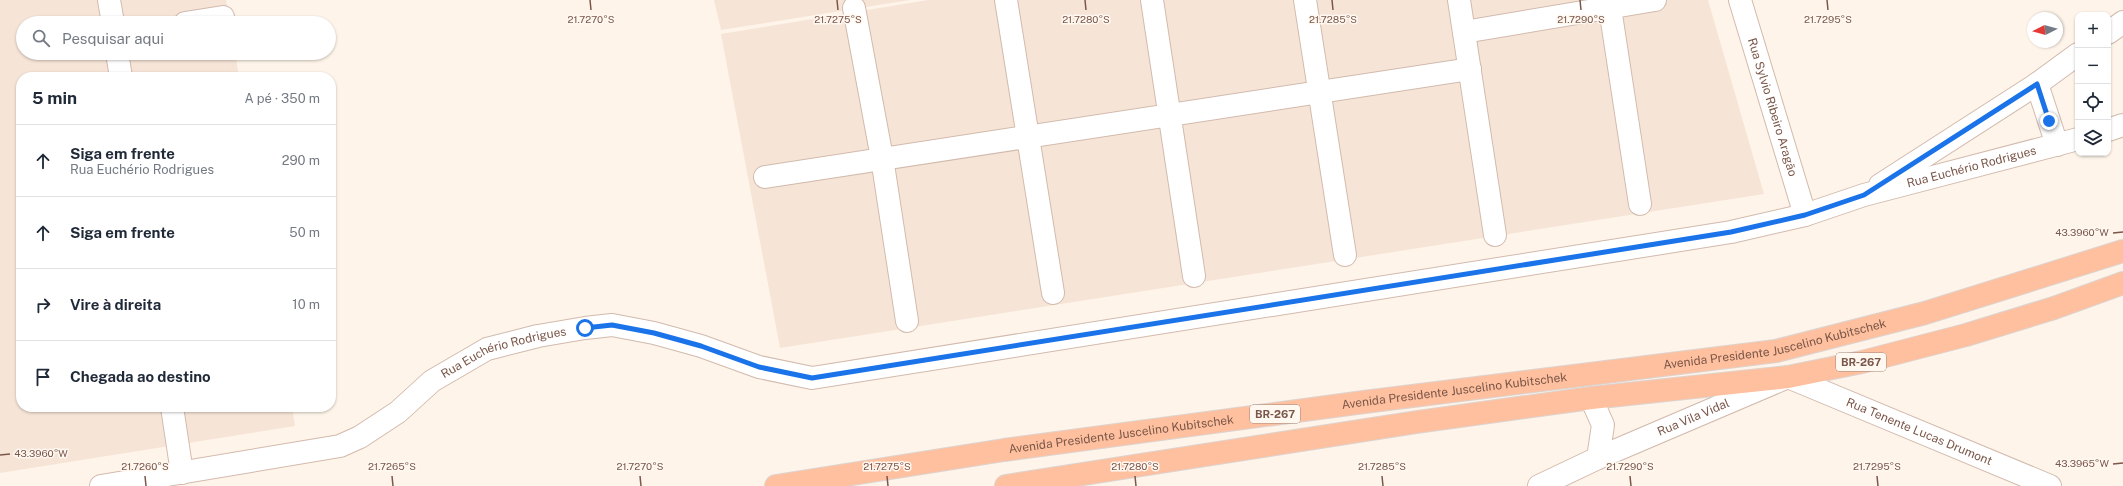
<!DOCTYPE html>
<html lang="pt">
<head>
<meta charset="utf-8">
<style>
	:root { --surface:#fff; --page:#f2f2f3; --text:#1f2937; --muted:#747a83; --line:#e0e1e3 }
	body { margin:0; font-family:"Public Sans",sans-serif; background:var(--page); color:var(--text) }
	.controls { position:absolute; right:12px; top:12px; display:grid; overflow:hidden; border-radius:8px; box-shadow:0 1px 3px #0004 }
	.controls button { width:36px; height:36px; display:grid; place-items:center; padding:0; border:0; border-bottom:1px solid var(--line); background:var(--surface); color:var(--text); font:20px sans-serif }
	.compass { position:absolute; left:2027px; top:12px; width:36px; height:36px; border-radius:50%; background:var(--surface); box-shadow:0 1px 3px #0004; rotate:264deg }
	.stop { position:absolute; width:12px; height:12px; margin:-9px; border:3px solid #1a73e8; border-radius:50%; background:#fff }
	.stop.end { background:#1a73e8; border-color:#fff; box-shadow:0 1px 4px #0008 }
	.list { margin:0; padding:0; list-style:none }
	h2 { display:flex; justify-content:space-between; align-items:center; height:52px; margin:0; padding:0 16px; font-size:17px }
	h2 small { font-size:13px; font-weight:400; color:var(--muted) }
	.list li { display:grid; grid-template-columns:26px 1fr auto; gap:12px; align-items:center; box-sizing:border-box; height:72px; padding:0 16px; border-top:1px solid var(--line) }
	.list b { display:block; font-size:15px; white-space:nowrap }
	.list p { margin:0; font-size:13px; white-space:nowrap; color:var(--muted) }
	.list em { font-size:13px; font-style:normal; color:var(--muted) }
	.icon { flex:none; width:22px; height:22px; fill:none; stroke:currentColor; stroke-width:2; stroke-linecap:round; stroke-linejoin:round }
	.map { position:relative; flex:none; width:2123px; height:486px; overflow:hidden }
	.search { position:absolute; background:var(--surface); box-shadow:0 1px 3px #0004; left:16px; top:16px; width:320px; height:44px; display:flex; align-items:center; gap:10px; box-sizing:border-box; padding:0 14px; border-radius:22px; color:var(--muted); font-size:15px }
	.panel { position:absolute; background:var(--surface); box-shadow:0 1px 3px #0004; left:16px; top:72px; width:320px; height:340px; border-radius:16px }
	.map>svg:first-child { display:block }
</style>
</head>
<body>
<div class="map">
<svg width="2123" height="486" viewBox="0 0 2123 486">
	<rect width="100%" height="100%" fill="#fef4e9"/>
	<g fill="#f6e5d7">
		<polygon points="0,0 226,0 230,23 23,23 23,53 235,53 239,77 21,77 21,407 292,407 295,426 0,473"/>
		<polygon points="714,0 910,0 721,30"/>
		<polygon points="928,0 1708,0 1764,194 780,348 721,34"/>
	</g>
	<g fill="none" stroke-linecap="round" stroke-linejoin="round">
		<g stroke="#d2baad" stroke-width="24">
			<g id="minor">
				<polyline points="109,0 113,23"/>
				<polyline points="1006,0 1053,293"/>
				<polyline points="1152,0 1194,276"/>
				<polyline points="1305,0 1345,255"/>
				<polyline points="1459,0 1495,235"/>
				<path id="s1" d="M1740,0L1805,215"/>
				<polyline points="854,8 882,158 907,321"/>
				<polyline points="1610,8 1640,204"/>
				<polyline points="185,23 223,17"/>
				<polyline points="1464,32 1655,0"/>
				<polyline points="2108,33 2123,22"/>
				<polyline points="117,53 121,77"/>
				<polyline points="2037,84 2057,145"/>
				<polyline points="2108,130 2123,125"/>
				<polyline points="765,177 1470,69"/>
				<polyline points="1880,185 2037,84 2078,54"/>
				<polyline points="1591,398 1603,425 1598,458"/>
				<polyline points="172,407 182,473"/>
				<path id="s2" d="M101,486L340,446L360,437L398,412L432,381L487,349L538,336L585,328L612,325L654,333L701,346L759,367L812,378L1731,232L1805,215L1864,195L2078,139"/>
				<path id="s3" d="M1539,486L1598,458L1788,377L2050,486"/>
			</g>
		</g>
		<g stroke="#ddd3d0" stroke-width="24">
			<g id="trunk">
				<path id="s4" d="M776,486L1004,450L1364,402L1776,351L1925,313L2123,251"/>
				<polyline points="1006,486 1417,422 1591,398 1788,377 1862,362 1966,335 2054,308 2123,283"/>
			</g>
		</g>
		<use href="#minor" stroke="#fff" stroke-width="22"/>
		<use href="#trunk" stroke="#fec09e" stroke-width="22"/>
	</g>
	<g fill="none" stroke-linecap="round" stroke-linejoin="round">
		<polyline stroke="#1a73e8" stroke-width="5" points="585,328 612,325 654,333 701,346 759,367 812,378 1731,232 1805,215 1864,195 2037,84 2049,121"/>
	</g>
	<path fill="none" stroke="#7b574a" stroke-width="1.5" d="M590,0L591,10M837,0L838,10M1085,0L1086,10M1332,0L1333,10M1580,0L1581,10M1827,0L1828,10M2113,233L2123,232M0,455L10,454M2113,464L2123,463M145,476L146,486M392,476L393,486M640,476L641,486M887,476L888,486M1135,476L1136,486M1382,476L1383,486M1630,476L1631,486M1877,476L1878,486"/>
	<g text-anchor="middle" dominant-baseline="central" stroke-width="3" stroke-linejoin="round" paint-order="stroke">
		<g fill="#fff8f1" stroke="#a3877c" stroke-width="1">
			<rect x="1836" y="353" width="50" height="18" rx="3"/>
			<rect x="1250" y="405" width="50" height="18" rx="3"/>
		</g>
		<g font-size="11" font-weight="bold" fill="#7b574a">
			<text x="1861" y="362">BR-267</text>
			<text x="1275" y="414">BR-267</text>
		</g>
		<g font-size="12" fill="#7b574a" stroke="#fff8f1">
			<text stroke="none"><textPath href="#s1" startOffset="112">Rua Sylvio Ribeiro Aragão</textPath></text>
			<text stroke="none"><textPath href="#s2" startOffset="1934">Rua Euchério Rodrigues</textPath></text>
			<text stroke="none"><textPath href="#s4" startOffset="1009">Avenida Presidente Juscelino Kubitschek</textPath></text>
			<text stroke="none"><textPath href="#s2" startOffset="434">Rua Euchério Rodrigues</textPath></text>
			<text stroke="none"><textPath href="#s4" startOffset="685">Avenida Presidente Juscelino Kubitschek</textPath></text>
			<text stroke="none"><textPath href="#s3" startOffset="169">Rua Vila Vidal</textPath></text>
			<text stroke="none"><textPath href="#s3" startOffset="414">Rua Tenente Lucas Drumont</textPath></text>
			<text stroke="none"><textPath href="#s4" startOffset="349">Avenida Presidente Juscelino Kubitschek</textPath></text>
		</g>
	</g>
	<g font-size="10" text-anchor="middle" fill="#7b574a" stroke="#fff8f1" stroke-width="3" stroke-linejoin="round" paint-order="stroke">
		<text x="591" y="23">21.7270°S</text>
		<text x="838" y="23">21.7275°S</text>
		<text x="1086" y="23">21.7280°S</text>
		<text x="1333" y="23">21.7285°S</text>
		<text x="1581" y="23">21.7290°S</text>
		<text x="1828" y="23">21.7295°S</text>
		<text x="2082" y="236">43.3960°W</text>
		<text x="41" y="457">43.3960°W</text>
		<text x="2082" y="467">43.3965°W</text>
		<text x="145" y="470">21.7260°S</text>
		<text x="392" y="470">21.7265°S</text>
		<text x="640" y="470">21.7270°S</text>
		<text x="887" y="470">21.7275°S</text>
		<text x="1135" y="470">21.7280°S</text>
		<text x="1382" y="470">21.7285°S</text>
		<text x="1630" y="470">21.7290°S</text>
		<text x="1877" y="470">21.7295°S</text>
	</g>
</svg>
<div class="controls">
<button>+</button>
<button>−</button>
<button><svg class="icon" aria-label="locate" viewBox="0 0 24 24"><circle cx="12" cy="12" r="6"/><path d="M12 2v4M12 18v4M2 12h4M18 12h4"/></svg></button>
<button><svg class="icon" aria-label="layers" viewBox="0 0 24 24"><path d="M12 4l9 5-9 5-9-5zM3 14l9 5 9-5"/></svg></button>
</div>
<svg class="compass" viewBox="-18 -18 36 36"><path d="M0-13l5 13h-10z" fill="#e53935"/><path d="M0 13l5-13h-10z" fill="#747a83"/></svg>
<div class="stop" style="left:585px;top:328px"></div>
<div class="stop end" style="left:2049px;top:121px"></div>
<div class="search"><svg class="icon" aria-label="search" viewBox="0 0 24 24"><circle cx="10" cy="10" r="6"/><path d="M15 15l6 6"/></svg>Pesquisar aqui</div>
<section class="panel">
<h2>5 min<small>A pé · 350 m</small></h2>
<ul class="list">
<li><svg class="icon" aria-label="ahead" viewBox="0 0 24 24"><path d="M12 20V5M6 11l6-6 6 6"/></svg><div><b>Siga em frente</b><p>Rua Euchério Rodrigues</p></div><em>290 m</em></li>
<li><svg class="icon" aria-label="ahead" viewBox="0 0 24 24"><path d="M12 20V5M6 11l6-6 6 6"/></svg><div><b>Siga em frente</b></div><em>50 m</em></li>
<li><svg class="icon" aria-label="right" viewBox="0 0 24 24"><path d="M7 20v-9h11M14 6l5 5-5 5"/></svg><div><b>Vire à direita</b></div><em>10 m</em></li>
<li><svg class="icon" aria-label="arrive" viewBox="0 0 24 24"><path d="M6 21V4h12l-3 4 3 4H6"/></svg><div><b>Chegada ao destino</b></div></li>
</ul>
</section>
</div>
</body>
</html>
